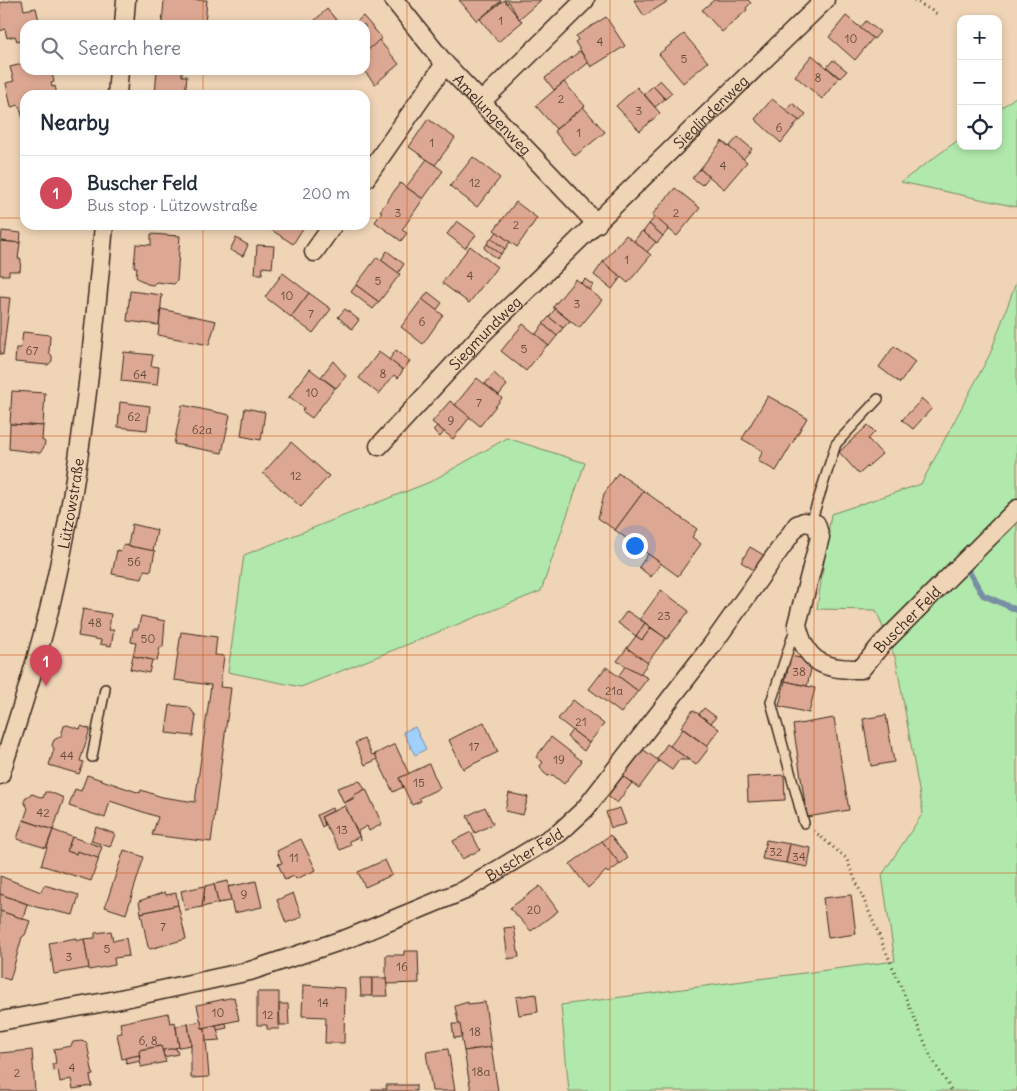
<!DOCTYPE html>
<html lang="en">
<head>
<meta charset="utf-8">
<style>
	:root { --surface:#fff; --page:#f6f6f7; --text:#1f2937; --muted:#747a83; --line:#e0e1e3; --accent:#d1495b }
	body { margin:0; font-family:Delius,sans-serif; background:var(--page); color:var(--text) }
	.controls { position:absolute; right:15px; top:15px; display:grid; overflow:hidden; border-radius:10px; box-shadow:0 2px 8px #0003 }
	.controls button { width:45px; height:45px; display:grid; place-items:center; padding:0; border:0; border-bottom:1px solid var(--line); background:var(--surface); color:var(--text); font:25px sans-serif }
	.you { position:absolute; left:634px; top:545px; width:18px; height:18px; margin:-12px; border:4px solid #fff; border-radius:50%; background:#1a73e8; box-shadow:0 0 0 8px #1a73e833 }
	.badge { display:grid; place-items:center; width:32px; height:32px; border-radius:50%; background:var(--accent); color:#fff; font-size:16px; font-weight:700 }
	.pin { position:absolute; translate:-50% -41px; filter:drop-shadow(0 1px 2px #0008) }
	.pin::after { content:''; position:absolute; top:26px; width:18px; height:15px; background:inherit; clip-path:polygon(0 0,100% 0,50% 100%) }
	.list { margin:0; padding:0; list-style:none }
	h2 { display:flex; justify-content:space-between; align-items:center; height:65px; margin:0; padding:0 20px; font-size:21px }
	h2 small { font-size:16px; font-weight:400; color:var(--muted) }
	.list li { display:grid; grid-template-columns:32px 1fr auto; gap:15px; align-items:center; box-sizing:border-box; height:75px; padding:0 20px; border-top:1px solid var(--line) }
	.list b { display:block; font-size:19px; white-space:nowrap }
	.list p { margin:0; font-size:16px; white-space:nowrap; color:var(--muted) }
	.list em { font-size:16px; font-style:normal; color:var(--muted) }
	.icon { flex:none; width:28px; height:28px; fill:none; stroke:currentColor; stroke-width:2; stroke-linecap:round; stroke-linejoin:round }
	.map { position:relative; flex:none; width:1017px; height:1091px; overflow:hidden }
	.search { position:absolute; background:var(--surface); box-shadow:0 2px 8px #0003; left:20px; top:20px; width:350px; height:55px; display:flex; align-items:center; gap:12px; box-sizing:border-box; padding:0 18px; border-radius:15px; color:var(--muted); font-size:19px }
	.panel { position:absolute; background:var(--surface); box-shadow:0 2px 8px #0003; left:20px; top:90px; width:350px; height:140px; border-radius:15px }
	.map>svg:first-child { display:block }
</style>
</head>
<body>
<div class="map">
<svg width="1017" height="1091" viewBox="0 0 1017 1091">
	<rect width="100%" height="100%" fill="#efd4b6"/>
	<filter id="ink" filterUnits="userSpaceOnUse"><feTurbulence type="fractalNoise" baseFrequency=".02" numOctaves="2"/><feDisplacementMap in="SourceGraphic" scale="10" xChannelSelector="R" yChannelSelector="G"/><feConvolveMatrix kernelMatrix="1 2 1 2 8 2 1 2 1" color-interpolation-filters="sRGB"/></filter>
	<g filter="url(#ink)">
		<g fill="#b1e9ac" stroke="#768a65">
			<polygon points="1017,96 1017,207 901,182 961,138 961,146 998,146 998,110"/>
			<polygon points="1017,280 1017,1091 569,1091 561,1005 895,961 882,875 923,813 896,660 876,610 817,609 831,514 921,484 990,354"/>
			<polygon points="507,438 585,463 541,591 301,687 228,672 244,555 430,482"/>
		</g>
		<polygon fill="#a0d1fd" stroke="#788ea4" points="415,727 426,749 415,755 403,732"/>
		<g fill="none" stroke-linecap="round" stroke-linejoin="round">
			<polyline stroke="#788ea4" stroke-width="6" points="969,572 983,595 1017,610"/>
		</g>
		<g fill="#dda893" stroke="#3b2a1e">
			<polygon points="14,0 22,0 24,10 36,8 40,25 25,25 25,39 17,41 15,36 7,38 5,29 0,31 0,3"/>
			<polygon points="164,0 207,0 205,25 162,25"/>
			<polygon points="459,0 500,0 501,1 477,21"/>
			<polygon points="504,0 522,22 498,42 480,19"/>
			<polygon points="504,0 541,0 519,19 509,2 507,3"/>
			<polygon points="634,0 670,0 644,16"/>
			<polygon points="714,0 748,0 751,3 746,8 747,10 722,32 702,10"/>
			<polygon points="327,9 338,22 336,25 315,25 313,22"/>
			<polygon points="363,16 382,38 365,53 365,25 353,25"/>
			<polygon points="846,16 873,38 855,60 829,37"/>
			<polygon points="606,17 625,46 591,67 575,42 578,40 576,36"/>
			<polygon points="866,21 880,32 874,39 860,28"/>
			<polygon points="684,34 708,62 683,83 659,54"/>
			<polygon points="379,40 399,64 375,84 364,71 365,53"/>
			<polygon points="580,51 588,63 554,90 545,78"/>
			<polygon points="812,55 839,78 822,99 795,76"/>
			<polygon points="25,60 25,70 53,70 52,73 54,82 51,83 52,87 55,86 57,95 25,95 25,118 23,119 19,105 11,107 6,83 14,81 10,67 22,64 22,61"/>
			<polygon points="833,60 847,71 840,78 827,67"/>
			<polygon points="157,70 182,70 182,76 187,76 185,95 155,95"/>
			<polygon points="660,80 672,93 665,99 653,86"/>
			<polygon points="564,82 585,106 556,129 536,106"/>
			<polygon points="653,86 665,99 655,107 644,94"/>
			<polygon points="637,87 660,113 640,131 616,106"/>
			<polygon points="772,99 799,120 781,143 755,119"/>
			<polygon points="792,103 806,114 800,121 786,111"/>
			<polygon points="583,107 605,132 575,156 554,131"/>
			<polygon points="428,119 455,138 435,165 409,147"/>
			<polygon points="738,137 752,149 743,159 729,147"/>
			<polygon points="722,141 747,162 724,189 700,169"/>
			<polygon points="473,157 500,178 477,207 450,186"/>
			<polygon points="427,159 443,171 423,199 406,187"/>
			<polygon points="700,169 709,177 702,185 692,178"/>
			<polygon points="400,183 423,199 402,230 407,233 401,241 375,222 382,212 380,211"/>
			<polygon points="675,188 700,208 677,236 652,215"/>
			<polygon points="516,202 537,218 517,247 494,230"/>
			<polygon points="655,217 669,229 663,236 649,224"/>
			<polygon points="457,221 476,235 465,248 447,234"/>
			<polygon points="649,224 663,236 657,243 643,232"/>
			<polygon points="34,225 65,225 64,228"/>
			<polygon points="269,225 305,225 293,244 267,227"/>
			<polygon points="2,231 21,233 20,243 1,241"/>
			<polygon points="642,231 656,242 647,252 634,241"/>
			<polygon points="497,232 510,242 505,249 491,238"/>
			<polygon points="151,234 180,236 177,281 174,284 156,282 153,285 147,284 136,277 137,267 134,267 136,244 151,245"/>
			<polygon points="626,235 651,255 628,283 603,262"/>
			<polygon points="236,238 248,245 243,256 230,250"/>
			<polygon points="491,238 505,249 501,254 487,244"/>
			<polygon points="0,241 20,243 18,259 21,259 20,271 9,271 9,275 0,275"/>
			<polygon points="487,244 501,254 497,259 484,248"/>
			<polygon points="257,245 274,246 272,268 263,267 262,274 255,274"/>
			<polygon points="470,246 497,267 469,303 442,283"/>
			<polygon points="387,251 404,264 398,273 381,260"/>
			<polygon points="377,257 400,274 379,302 356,285"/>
			<polygon points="603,262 621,277 612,289 594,275"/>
			<polygon points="283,273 309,293 291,317 265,297"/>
			<polygon points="576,279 602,300 579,328 553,307"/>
			<polygon points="585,279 593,285 589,290 581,283"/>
			<polygon points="356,285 379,302 373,309 351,292"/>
			<polygon points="130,291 162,295 159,325 127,321"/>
			<polygon points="428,292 442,303 436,311 422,300"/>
			<polygon points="309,293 331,309 313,333 291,317"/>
			<polygon points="0,297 10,298 3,355 0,354"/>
			<polygon points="422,299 443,315 423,344 401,327"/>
			<polygon points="161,309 216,321 209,345 158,335"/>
			<polygon points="345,309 359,320 352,329 338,317"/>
			<polygon points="555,309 570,321 563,328 549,317"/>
			<polygon points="549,317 563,328 557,336 543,324"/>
			<polygon points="523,324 548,344 526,371 501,351"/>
			<polygon points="543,324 557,336 549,346 536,334"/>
			<polygon points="23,332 50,335 49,352 52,356 52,361 48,365 15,362 16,348 21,348"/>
			<polygon points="894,346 915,362 900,383 879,367"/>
			<polygon points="396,350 410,361 403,370 389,360"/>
			<polygon points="124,352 153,355 151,366 159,367 157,385 121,381"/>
			<polygon points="379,352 403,370 398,378 394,375 379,394 359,378"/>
			<polygon points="333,361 346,376 336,388 321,377"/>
			<polygon points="310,369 335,388 312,418 302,411 304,408 290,397 287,400"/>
			<polygon points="494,373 507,385 499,395 485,384"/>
			<polygon points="477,378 502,398 480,426 455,405"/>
			<polygon points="12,391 45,393 43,426 10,424"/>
			<polygon points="768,396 807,418 776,471 758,461 763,451 742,439"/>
			<polygon points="922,399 932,408 913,429 902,420"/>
			<polygon points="450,401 470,417 453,439 432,422"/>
			<polygon points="120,402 150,406 147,430 118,427"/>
			<polygon points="182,405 230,415 222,453 174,444"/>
			<polygon points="245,408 265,412 261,440 241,436"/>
			<polygon points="10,424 43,426 42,440 45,442 44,447 40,453 9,449"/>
			<polygon points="868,425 875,432 868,439 882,454 859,474 839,452"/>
			<polygon points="437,426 444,432 440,437 433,430"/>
			<polygon points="291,442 329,476 301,507 263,473"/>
			<polygon points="618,473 644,491 615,530 598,518 604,494"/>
			<polygon points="644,491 697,529 692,537 701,544 678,576 615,530"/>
			<polygon points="132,524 157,530 153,551 128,546"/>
			<polygon points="123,545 155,551 151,571 144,570 142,579 112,574 117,550 121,551"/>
			<polygon points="750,547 767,557 757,572 741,562"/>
			<polygon points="648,554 661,563 651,577 639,567"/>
			<polygon points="661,590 689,611 667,639 640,619"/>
			<polygon points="83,609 111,614 109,630 114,630 111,646 100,644 101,640 78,636"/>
			<polygon points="627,611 645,623 636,636 618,623"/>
			<polygon points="141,616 165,621 163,647 160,647 157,661 133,656 136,643 131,642 133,629 138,629"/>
			<polygon points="645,623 651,628 642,640 636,636"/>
			<polygon points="651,628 666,638 647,663 627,648 636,636 642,640"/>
			<polygon points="181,632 217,637 215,655 224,656 220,687 231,688 211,842 152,835 158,817 110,801 105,818 69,806 75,789 81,791 87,775 140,793 141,790 162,797 195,802 211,685 174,680"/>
			<polygon points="627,648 648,663 640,674 617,661"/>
			<polygon points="133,656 152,660 149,673 130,669"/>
			<polygon points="791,656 813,661 807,686 785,681"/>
			<polygon points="626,666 648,678 638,691 618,676"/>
			<polygon points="606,667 638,691 621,713 589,689"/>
			<polygon points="785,681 815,688 809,713 779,706"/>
			<polygon points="573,700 604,724 589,743 558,719"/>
			<polygon points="170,705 189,707 196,716 193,736 166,733"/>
			<polygon points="704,708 716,717 711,723 699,714"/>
			<polygon points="693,710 719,729 707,746 681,727"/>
			<polygon points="886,715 894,762 871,766 863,719"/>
			<polygon points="834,718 849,810 807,817 793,725"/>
			<polygon points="484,722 498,752 463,769 449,740"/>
			<polygon points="67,725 80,729 81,726 90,729 80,761 84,762 79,774 49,765 54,749 52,745 54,740 61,736 64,726"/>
			<polygon points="683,729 709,748 696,765 670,746"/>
			<polygon points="572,730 589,743 584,751 567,737"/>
			<polygon points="551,737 582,761 564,784 553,775 548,776 543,772 540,766 543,762 536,757"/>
			<polygon points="364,739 372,755 375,754 378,759 365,765 355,743"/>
			<polygon points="395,744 409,774 399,778 403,787 393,792 375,754"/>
			<polygon points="667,744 670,746 689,760 679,760 672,770 659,761 657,759"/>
			<polygon points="641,748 659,761 639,788 621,775"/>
			<polygon points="429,764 440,788 419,798 421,801 412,805 399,778"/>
			<polygon points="621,775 632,783 617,803 606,795"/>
			<polygon points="784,775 785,800 748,802 747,777"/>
			<polygon points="358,781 361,782 365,790 344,803 337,788"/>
			<polygon points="366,789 382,824 369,831 367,826 358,831 359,836 344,803 355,798 354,795"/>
			<polygon points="45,792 50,792 64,798 53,830 24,820 28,808 24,802 26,797 32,794 43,798"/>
			<polygon points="509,793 528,797 523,815 505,811"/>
			<polygon points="345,806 361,840 359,837 349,841 351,845 340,850 321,817"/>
			<polygon points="485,807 493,824 475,833 467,816"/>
			<polygon points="332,808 333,811 321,817 325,825 322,827 317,815"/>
			<polygon points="620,808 626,824 611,828 606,812"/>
			<polygon points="23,820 53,830 46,848 17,839"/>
			<polygon points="96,827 115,834 110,847 91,841"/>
			<polygon points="53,830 72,837 67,851 76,854 77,851 99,858 91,881 41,865"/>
			<polygon points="471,832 480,850 462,859 453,841"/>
			<polygon points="610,835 628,858 620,864 602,841"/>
			<polygon points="72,837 102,847 98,858 77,851 76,854 67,851"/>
			<polygon points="301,839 316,870 296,879 294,876 285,880 278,864 282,863 277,851"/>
			<polygon points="766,840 790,844 786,863 762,859"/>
			<polygon points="602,841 620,864 608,873 606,871 588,888 570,864"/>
			<polygon points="790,844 811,848 808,867 786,863"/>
			<polygon points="124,850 144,857 126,914 105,907"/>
			<polygon points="385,860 392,875 365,887 358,872"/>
			<polygon points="0,876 41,892 44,885 79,895 73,915 36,907 0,894"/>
			<polygon points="228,881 231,901 218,903 214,884"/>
			<polygon points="256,881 262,907 234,913 228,887"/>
			<polygon points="214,884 218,903 202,907 205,886"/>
			<polygon points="205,886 202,907 185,910 181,891"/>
			<polygon points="540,886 558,911 531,931 510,908"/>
			<polygon points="165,892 166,895 176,893 178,905 141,913 139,901"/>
			<polygon points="293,893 302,917 286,923 277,900"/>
			<polygon points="0,894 27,904 23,919 0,911"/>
			<polygon points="851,895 856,934 828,938 823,898"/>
			<polygon points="178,905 186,939 150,949 148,947 141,913"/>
			<polygon points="0,911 30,921 25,935 22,937 10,980 0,977"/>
			<polygon points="514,927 519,957 508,959 504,928"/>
			<polygon points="111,931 113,941 126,938 129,956 114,958 115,965 89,970 84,939 95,938 95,933"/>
			<polygon points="76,938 76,941 84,939 89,968 54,974 49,943"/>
			<polygon points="404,951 418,951 419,983 386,984 386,955 404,955"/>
			<polygon points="360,978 372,978 372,996 361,996"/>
			<polygon points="372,978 386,978 388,996 372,996"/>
			<polygon points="303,985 345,988 344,1043 325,1043 326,1017 302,1016"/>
			<polygon points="257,992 279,992 279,1029 267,1029 267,1025 257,1025"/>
			<polygon points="536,994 538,1012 519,1015 516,997"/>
			<polygon points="234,997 239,1020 202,1028 197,1005"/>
			<polygon points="468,1002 468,1004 485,1002 491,1047 464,1051 455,1006"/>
			<polygon points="279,1004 288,1004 289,1025 280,1025"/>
			<polygon points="168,1013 170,1023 175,1022 179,1047 162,1051 161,1046 139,1050 140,1055 122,1059 117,1034 122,1033 120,1023"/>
			<polygon points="201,1021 202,1028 205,1028 209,1077 191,1078 191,1042 188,1024"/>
			<polygon points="226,1023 227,1028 217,1030 216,1025"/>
			<polygon points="188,1024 191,1045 179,1047 176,1026"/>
			<polygon points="452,1024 460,1024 462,1037 454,1038"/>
			<polygon points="216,1025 220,1040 206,1041 205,1028"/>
			<polygon points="81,1041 87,1043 93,1075 90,1076 92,1086 73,1089 71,1079 60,1082 58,1070 54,1071 52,1064 56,1063 54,1049 71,1046 73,1042"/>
			<polygon points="161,1046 166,1062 141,1067 139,1050"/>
			<polygon points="491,1047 498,1091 471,1091 464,1051"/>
			<polygon points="176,1048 178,1054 164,1057 163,1050"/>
			<polygon points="448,1049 455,1091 432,1091 426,1052"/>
			<polygon points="32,1050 35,1091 0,1091 0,1053"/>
			<polygon points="139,1055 140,1061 127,1064 125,1058"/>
			<polygon points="386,1085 416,1085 416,1091 372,1091 372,1089 387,1089"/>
		</g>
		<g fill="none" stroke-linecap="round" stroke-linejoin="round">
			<g stroke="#3b2a1e" stroke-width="12">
				<g id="service">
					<polyline points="811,522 836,444 878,399"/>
					<polyline points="795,629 771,702 804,823"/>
					<polyline points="92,757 105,689"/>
				</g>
			</g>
			<g stroke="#3b2a1e" stroke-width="21">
				<g id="minor">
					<path id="s1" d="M394,0L445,64L597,224"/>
					<polyline points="124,25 126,0"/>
					<polyline points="117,95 119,70"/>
					<polyline points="482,101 585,0"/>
					<polyline points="365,179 445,64"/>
					<polyline points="314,252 333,225"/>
					<path id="s2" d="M379,446L483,333L825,0"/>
					<path id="s3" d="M0,775C20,714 40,652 54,589C81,470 93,347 104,225"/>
					<path id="s4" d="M0,1021L111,1001L250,971L349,938L465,890L559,833L585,809L712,645L797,525L804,522L816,524L820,537L797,624C805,663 825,670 861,669L881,645L1017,509"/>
				</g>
			</g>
			<g stroke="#3b2a1e" stroke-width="3" stroke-dasharray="1 4" stroke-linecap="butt">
				<polyline points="914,0 939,15"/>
				<polyline points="814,831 846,858 931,1057 952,1091"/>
			</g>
			<use href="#service" stroke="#efd4b6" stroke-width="9"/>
			<use href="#minor" stroke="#efd4b6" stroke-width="18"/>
		</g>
	</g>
	<path fill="none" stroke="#ce520f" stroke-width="1" stroke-opacity="0.55" d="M203,0V25M407,0V1091M610,0V1091M814,0V1091M203,70V95M0,218H25M365,218H1017M203,225V1091M0,436H1017M0,655H1017M0,873H1017"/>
	<g text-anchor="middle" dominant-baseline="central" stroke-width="4" stroke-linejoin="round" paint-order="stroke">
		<g font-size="12" fill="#644a3b">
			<text x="501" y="20">1</text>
			<text x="851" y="38">10</text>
			<text x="600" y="41">4</text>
			<text x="684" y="58">5</text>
			<text x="818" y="77">8</text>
			<text x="561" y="98">2</text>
			<text x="639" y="110">3</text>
			<text x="779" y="127">6</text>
			<text x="579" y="132">1</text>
			<text x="432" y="142">1</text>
			<text x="723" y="165">4</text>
			<text x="475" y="182">12</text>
			<text x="398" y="212">3</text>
			<text x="676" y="212">2</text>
			<text x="516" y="224">2</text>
			<text x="627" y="259">1</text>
			<text x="470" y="275">4</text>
			<text x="378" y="280">5</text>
			<text x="287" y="295">10</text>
			<text x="577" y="303">3</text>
			<text x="311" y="313">7</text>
			<text x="422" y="321">6</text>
			<text x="524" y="348">5</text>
			<text x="32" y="350">67</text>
			<text x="383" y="373">8</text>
			<text x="140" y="374">64</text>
			<text x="312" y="392">10</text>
			<text x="479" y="402">7</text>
			<text x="134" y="416">62</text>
			<text x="451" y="420">9</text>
			<text x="202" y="429">62a</text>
			<text x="296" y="475">12</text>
			<text x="134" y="561">56</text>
			<text x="664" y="615">23</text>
			<text x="95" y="622">48</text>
			<text x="148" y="638">50</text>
			<text x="799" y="671">38</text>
			<text x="614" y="690">21a</text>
			<text x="581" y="721">21</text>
			<text x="474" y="746">17</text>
			<text x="67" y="755">44</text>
			<text x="559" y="759">19</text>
			<text x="419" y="782">15</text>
			<text x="43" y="812">42</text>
			<text x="342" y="829">13</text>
			<text x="776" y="851">32</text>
			<text x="799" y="856">34</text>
			<text x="294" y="857">11</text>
			<text x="244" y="894">9</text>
			<text x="534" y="909">20</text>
			<text x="163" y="926">7</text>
			<text x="107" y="948">5</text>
			<text x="69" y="956">3</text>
			<text x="402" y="966">16</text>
			<text x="323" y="1002">14</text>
			<text x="218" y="1012">10</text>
			<text x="268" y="1014">12</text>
			<text x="475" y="1031">18</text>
			<text x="148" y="1040">6, 8</text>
			<text x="72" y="1067">4</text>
			<text x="481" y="1071">18a</text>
			<text x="17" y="1072">2</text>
		</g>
		<g font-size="15" fill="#3b2a1e" stroke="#efd4b6">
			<text stroke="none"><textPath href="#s2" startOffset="471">Sieglindenweg</textPath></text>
			<text stroke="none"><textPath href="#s1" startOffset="151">Amelungenweg</textPath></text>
			<text stroke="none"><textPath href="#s2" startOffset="155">Siegmundweg</textPath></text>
			<text stroke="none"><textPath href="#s3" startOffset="281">Lützowstraße</textPath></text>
			<text stroke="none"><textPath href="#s4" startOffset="1264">Buscher Feld</textPath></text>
			<text stroke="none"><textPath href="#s4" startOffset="554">Buscher Feld</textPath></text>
		</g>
	</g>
</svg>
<div class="controls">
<button>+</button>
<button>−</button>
<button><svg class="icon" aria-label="locate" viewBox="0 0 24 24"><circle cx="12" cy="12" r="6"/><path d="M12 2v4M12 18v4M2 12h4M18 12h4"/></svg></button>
</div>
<div class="you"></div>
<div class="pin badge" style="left:46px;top:686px">1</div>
<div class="search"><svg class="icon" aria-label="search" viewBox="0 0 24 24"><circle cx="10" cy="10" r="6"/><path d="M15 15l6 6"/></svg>Search here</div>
<section class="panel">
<h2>Nearby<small></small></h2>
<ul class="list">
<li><span class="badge">1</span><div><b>Buscher Feld</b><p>Bus stop · Lützowstraße</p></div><em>200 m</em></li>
</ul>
</section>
</div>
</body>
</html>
